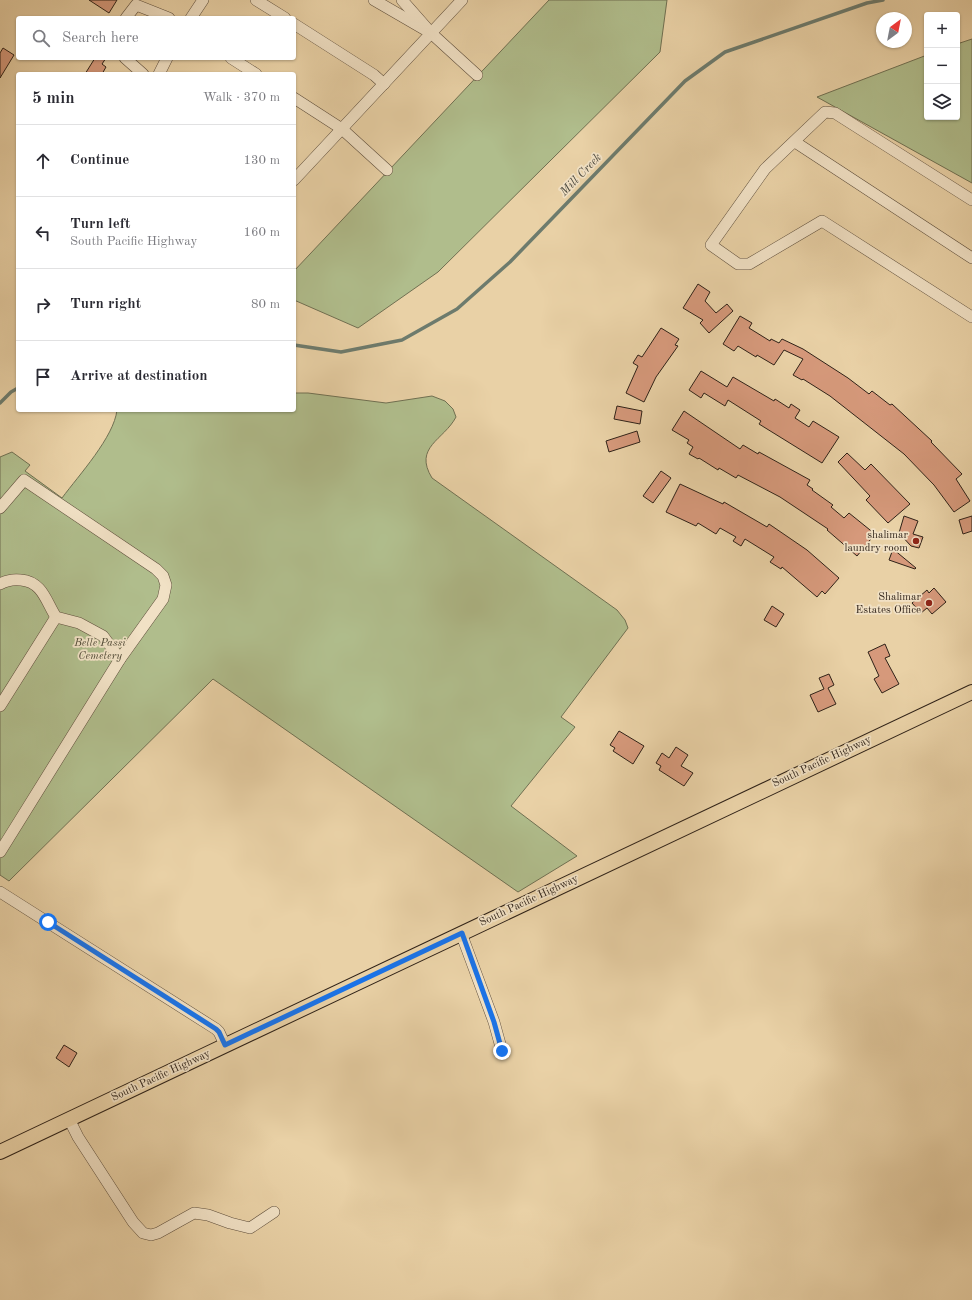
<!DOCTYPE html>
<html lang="en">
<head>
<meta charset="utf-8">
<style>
	:root { --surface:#fff; --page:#f7f7f7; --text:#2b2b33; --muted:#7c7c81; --line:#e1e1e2 }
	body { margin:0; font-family:"Old Standard TT",serif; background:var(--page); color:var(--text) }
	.controls { position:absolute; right:12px; top:12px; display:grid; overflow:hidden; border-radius:4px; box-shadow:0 1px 3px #0004 }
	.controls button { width:36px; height:36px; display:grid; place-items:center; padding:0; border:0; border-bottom:1px solid var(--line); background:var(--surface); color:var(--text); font:20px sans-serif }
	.compass { position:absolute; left:876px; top:12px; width:36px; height:36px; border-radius:50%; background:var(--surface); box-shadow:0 1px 3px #0004; rotate:32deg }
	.stop { position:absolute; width:12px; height:12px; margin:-9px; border:3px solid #1a73e8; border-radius:50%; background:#fff }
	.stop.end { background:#1a73e8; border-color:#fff; box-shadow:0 1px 4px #0008 }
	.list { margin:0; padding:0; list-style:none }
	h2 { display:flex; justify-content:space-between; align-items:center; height:52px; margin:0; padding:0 16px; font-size:17px }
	h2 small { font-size:13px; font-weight:400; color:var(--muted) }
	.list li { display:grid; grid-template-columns:26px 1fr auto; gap:12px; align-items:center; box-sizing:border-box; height:72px; padding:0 16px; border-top:1px solid var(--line) }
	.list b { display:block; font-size:15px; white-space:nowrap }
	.list p { margin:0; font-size:13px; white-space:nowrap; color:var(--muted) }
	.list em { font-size:13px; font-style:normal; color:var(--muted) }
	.icon { flex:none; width:22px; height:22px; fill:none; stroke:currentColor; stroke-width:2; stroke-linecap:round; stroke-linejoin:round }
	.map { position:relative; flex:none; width:972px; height:1300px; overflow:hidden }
	.search { position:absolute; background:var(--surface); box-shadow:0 1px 3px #0004; left:16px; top:16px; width:280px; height:44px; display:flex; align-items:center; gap:10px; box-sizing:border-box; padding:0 14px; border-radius:4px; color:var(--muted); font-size:15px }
	.panel { position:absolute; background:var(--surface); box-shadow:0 1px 3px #0004; left:16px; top:72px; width:280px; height:340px; border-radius:4px }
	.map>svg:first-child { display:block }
</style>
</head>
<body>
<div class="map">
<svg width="972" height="1300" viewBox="0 0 972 1300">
	<rect width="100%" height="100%" fill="#e9d1a6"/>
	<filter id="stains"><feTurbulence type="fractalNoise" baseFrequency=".005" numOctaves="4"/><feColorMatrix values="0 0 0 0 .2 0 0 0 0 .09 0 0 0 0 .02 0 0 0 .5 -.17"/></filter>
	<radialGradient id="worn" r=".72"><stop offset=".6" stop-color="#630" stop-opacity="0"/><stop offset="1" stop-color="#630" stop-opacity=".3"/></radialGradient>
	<g fill="#b0bd8c" stroke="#707052">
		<polygon points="549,0 667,0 660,52 438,272 358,328 294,300 294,271"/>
		<polygon points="972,39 972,183 817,97 927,55 927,117 957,117 957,44"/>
		<path d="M294,393H308L386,403L432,396L445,401L453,409L456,417C444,440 413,447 432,478L617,610L625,620L628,628L561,717L575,727L511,806L577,856L518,892L213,679L9,881L0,875V457L12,452L30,465L25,471L62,498C79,475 114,437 117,410H294Z"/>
	</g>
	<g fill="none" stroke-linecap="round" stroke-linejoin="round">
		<g stroke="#6d7b6d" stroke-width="3.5">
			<polyline points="294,345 341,352 402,340 457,309 510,262 685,81 725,52 867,3 883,0"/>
			<polyline points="0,403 11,392 18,388"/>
		</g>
	</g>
	<g fill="#d6997b" stroke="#2f2218">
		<polygon points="89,0 117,0 109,13"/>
		<polygon points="3,48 14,55 0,78 0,53"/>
		<polygon points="95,58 106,58 102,64 106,67 102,74 85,74"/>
		<polygon points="698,284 710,292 705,301 716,313 727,304 733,311 709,333 700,323 703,320 683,308"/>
		<polygon points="740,316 752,323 749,328 770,341 771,339 779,343 782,339 803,349 848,378 869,394 872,391 890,405 892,404 932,441 931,442 962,474 956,479 970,501 954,512 934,485 904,454 830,396 803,379 802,380 793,375 803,359 784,350 774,365 757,355 756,357 738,346 734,351 723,344"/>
		<polygon points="661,328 679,339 675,345 678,346 656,377 644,402 626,393 638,366 633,363 638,355 642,357"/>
		<polygon points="701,371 727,387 733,377 774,401 775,399 789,408 791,404 800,410 795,418 809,427 813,421 839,437 822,463 759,424 761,421 728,400 725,406 704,393 701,398 689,390"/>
		<polygon points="617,406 642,411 640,424 614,419"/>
		<polygon points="684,411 740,449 743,445 758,454 759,452 810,480 807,485 813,489 812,490 833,505 831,507 844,518 849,513 875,534 857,556 827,530 828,529 780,497 738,475 736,478 719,468 718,470 699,458 698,459 689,454 693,447 687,443 689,440 672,430"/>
		<polygon points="637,431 640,442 609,452 606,441"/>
		<polygon points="847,453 865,470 871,464 910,504 888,523 866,500 870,496 838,462"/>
		<polygon points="661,471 671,478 653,503 643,496"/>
		<polygon points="680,484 723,504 724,502 767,527 769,524 807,550 839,578 825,594 822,591 817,597 782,567 781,569 770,562 774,557 745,539 741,546 733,541 736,537 720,528 716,534 698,523 696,526 666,512"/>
		<polygon points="904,516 918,521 913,534 923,537 919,548 911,546 899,533"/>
		<polygon points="972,516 972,531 963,534 959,520"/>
		<polygon points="893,549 916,568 915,569 889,560"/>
		<polygon points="934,588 946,602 932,614 927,608 921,613 912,603 927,590 929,593"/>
		<polygon points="772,606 784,614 776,627 764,620"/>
		<polygon points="885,644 890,656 885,658 899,684 882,693 874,679 879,676 868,652"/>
		<polygon points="829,674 834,685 828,688 836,704 818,712 810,695 824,689 819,678"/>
		<polygon points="619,731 644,746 633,764 613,751 615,748 610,745"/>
		<polygon points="676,747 688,755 681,766 693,773 684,786 659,770 661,766 656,763 662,753 669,758"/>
		<polygon points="64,1045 77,1053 69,1067 56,1058"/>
	</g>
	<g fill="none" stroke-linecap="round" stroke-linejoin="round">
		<g stroke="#5e4e3c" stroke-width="12">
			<g id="minor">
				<polyline points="256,0 285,18"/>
				<polyline points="374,0 424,29"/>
				<polyline points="402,0 431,33 477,75"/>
				<polyline points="126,18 136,5 169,18"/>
				<polyline points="191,18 203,0"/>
				<polyline points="294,24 374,75 384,84"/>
				<polyline points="125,58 143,74"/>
				<polyline points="231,58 256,74"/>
				<polyline points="159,74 167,58"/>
				<polyline points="294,98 342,129 387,170"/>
				<polyline points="795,142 972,258"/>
				<polyline points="294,180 462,0"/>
				<polyline points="972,200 835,113 825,112 765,169 711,245 738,264 749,264 822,221 972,317"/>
				<polyline points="0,508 24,480 156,569 163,576 166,585 163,599 120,659 0,852"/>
				<path d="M0,584C7,580 13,579 21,580C43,582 46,602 56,617L79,623L103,636L120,659"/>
				<polyline points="0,706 56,617"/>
				<polyline points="0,892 216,1029 219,1032 225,1045"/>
				<polyline points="461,933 494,1022 502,1051"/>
				<polyline points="69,1119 78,1137 133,1222 143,1233 151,1235 158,1233 194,1213 208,1215 230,1223 250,1228 274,1212"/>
			</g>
		</g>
		<g stroke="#2f2218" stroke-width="16">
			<polyline id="major" points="0,1152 972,692"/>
		</g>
		<use href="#minor" stroke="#f1e1c5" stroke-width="11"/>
		<use href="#major" stroke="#e9d1a6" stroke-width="14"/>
	</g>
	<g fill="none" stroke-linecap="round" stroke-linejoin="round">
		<polyline stroke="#1a73e8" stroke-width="5" points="48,922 216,1029 219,1032 225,1045 462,933 494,1022 502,1051"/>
	</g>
	<g fill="#8f2418" stroke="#f1e1c5" stroke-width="1.5">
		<circle cx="916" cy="541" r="4"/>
		<circle cx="929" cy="603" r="4"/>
	</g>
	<g text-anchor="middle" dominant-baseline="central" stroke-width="3.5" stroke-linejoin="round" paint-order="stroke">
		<g font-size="11" fill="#2f2218" stroke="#f1e1c5" text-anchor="end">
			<text x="908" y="535">shalimar<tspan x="908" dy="13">laundry room</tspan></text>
			<text x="921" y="597">Shalimar<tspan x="921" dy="13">Estates Office</tspan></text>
		</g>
		<g font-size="11" font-style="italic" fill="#4f4935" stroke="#f1e1c5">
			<text x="100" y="643">Belle Passi<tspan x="100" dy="13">Cemetery</tspan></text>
		</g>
		<g font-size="11" fill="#2f2218" stroke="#f1e1c5">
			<text transform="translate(822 762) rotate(-25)">South Pacific Highway</text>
			<text transform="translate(529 901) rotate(-25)">South Pacific Highway</text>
			<text transform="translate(161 1076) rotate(-25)">South Pacific Highway</text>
		</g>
		<g font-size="12" font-style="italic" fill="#49473c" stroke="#f1e1c5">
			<text transform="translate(581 175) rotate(-46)">Mill Creek</text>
		</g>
	</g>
	<rect width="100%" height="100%" filter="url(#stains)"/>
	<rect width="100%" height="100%" fill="url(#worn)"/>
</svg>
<div class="controls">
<button>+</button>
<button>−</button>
<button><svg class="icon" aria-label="layers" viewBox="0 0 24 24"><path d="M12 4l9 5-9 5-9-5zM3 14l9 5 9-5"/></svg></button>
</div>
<svg class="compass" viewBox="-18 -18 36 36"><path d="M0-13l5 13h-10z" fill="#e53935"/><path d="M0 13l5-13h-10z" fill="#7c7c81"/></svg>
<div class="stop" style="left:48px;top:922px"></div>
<div class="stop end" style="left:502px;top:1051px"></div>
<div class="search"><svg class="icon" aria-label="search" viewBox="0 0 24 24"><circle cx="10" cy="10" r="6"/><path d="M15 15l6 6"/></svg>Search here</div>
<section class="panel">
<h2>5 min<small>Walk · 370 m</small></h2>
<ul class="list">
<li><svg class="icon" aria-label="ahead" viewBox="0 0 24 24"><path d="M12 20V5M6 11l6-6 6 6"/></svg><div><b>Continue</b></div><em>130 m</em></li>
<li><svg class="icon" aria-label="left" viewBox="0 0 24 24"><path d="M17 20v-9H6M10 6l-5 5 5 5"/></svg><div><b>Turn left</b><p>South Pacific Highway</p></div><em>160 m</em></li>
<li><svg class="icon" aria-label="right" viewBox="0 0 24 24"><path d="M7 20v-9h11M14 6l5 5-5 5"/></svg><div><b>Turn right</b></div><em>80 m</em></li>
<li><svg class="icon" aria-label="arrive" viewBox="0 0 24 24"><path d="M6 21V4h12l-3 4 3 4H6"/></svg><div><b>Arrive at destination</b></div></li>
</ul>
</section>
</div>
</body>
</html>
